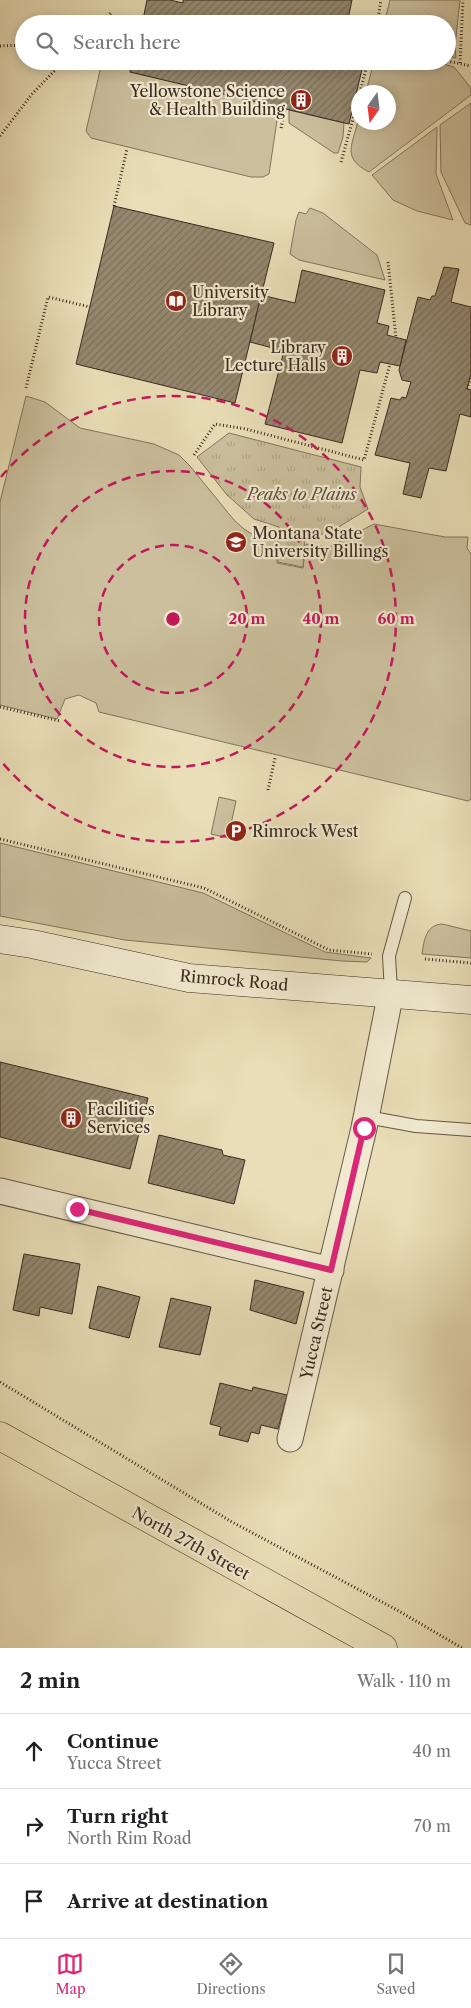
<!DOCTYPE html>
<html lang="en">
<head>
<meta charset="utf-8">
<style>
	:root { --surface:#fff; --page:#f6f6f6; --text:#202124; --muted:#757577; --line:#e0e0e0; --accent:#db2777 }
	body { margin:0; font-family:"Libre Caslon Text",serif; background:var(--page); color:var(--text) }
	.compass { position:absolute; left:351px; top:85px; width:45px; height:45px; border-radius:50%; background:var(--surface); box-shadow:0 2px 12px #0003; rotate:194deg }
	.stop { position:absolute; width:15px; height:15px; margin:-11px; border:4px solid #db2777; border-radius:50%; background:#fff }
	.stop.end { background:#db2777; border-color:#fff; box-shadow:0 1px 5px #0008 }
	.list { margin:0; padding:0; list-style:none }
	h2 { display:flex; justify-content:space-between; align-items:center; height:65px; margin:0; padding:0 20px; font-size:21px }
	h2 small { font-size:16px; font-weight:400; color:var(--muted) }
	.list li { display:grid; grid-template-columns:32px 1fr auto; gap:15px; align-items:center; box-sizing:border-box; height:75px; padding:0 20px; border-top:1px solid var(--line) }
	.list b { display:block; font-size:19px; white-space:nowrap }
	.list p { margin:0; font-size:16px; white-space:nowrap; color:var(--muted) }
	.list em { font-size:16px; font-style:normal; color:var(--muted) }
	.icon { flex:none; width:28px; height:28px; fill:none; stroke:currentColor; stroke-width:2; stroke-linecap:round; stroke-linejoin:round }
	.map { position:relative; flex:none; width:471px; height:1648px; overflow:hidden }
	.search { position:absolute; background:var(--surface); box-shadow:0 2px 12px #0003; left:15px; right:15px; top:15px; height:55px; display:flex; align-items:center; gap:12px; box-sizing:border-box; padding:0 18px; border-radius:28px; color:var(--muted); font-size:19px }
	.sheet { height:290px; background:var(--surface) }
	nav { display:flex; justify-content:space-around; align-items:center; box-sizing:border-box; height:70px; border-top:1px solid var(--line); background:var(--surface); font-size:14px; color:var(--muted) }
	nav a { display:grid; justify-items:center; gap:2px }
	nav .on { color:var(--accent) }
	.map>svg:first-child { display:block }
</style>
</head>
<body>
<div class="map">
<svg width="471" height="1648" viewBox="0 0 471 1648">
	<defs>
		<pattern id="park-tufts" width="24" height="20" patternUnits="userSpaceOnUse" patternTransform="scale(1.25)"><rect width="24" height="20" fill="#cbbf9d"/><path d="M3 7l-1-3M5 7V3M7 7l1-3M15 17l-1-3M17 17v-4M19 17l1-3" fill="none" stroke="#afa487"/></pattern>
		<pattern id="building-hatch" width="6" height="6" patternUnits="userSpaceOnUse" patternTransform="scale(1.25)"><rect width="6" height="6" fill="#94886f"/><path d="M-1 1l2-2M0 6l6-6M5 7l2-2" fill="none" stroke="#7a6f5b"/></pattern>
	</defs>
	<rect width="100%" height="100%" fill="#e9deb7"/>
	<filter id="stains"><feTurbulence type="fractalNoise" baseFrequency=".004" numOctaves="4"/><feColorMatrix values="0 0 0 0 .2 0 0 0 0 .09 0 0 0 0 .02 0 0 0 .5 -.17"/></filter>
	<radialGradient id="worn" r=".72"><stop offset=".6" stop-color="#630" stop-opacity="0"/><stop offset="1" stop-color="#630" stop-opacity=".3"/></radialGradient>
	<g fill="#cbbf9d" stroke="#82745e">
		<polygon points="390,0 460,0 455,46 456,58 447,56 447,24 384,24"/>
		<path d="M374,61H432L454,67L471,88V95L369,172C342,158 352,146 358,121L388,122V92H366Z"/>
		<polygon points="102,62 279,107 269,174 263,177 251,177 91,138 86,131"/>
		<polygon points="471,103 471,225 465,223 441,172 440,125"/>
		<polygon points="289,110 344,123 343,137 338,153 334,153 289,123"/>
		<polygon points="437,127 436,174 453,220 417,211 393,200 372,175"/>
		<polygon points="310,208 323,213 377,255 385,280 299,260 290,254 296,220 299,212 306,214"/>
		<polygon points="26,396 45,402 80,428 154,444 179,455 190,466 234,520 244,529 252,534 278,539 277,563 303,568 306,544 329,547 374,524 445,537 468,537 467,548 471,554 471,799 468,801 99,712 96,703 79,695 65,699 57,719 0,705 0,502"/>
		<polygon points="219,797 236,801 228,838 211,834"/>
		<polygon points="0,843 203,893 325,952 371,958 367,962 342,961 125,940 0,916"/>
		<path d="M442,924L471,931V958L422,954C424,940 426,925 442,924Z"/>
	</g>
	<polygon fill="url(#park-tufts)" stroke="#82745e" points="229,433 361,467 360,487 368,509 327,534 305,534 303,567 278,562 279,527 254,519 227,495 197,457"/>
	<g fill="url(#building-hatch)" stroke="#382a20">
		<polygon points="147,0 170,0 183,3 183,0 352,0 347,24 142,24"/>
		<polygon points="133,61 364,61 349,124 130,72"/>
		<polygon points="114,206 274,243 235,403 76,364"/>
		<polygon points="444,267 459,269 451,302 471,307 471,374 467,389 471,390 471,417 460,414 446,471 429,468 421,498 403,494 410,463 375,455 391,398 400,400 402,397 406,398 411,382 402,380 399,370 418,297 430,300 432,296 435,296"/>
		<polygon points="302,270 385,290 377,323 389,326 387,335 406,340 400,366 380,362 377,373 360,370 342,443 265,424 284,351 250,342 261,295 295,303"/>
		<polygon points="0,1062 148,1098 130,1169 0,1137"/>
		<polygon points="159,1135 222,1150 223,1155 245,1160 234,1204 148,1183"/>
		<polygon points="24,1254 80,1264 72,1314 40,1307 39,1316 13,1310"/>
		<polygon points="255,1280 304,1292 296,1324 250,1310"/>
		<polygon points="98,1286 140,1297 129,1338 89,1328"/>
		<polygon points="171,1298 211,1307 200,1355 159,1347"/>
		<polygon points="220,1383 252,1391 253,1387 287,1395 278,1429 261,1425 259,1434 251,1432 248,1442 219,1435 221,1427 210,1424"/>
	</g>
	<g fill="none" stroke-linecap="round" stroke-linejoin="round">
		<g stroke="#645746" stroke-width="14">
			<g id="lane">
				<polyline points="391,992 389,956 405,898"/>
				<polyline points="367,1117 416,1126 471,1130"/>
			</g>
		</g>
		<g stroke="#645746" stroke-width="27">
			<g id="street">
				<polyline points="0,1191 331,1270"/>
				<polyline points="290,1439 364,1128 391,992"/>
			</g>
		</g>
		<g stroke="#382a20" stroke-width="29">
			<polyline id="secondary" points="0,939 32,944 189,978 471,1000"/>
		</g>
		<g stroke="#382a20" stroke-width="29">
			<polyline id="primary" points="0,1436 383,1648"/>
		</g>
		<g stroke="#382a20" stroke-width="3" stroke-dasharray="1 2.5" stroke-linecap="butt">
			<polyline points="100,24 111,13"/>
			<polyline points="377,24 381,0"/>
			<polyline points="0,46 24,45"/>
			<polyline points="447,61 471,66"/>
			<polyline points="460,63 463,0"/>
			<polyline points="360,92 368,61"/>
			<polyline points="281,128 285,109"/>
			<polyline points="0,136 32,94 64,61"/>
			<polyline points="341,162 358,101"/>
			<polyline points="114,206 127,149"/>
			<polyline points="388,262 396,338"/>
			<polyline points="26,388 48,297 90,307"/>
			<polyline points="467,389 471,376"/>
			<polyline points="194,455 215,424 246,429 364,460 390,364"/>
			<polyline points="276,535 306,540"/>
			<polyline points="0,707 60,721"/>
			<polyline points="268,790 275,758"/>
			<polyline points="0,839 204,888 329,950 372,954"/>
			<polyline points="425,959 471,963"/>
			<polyline points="0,1382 232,1522 397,1610 462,1648"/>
		</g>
		<use href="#lane" stroke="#f1ead0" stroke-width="12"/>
		<use href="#street" stroke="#f1ead0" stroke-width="25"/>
		<use href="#secondary" stroke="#f1ead0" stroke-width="28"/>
		<use href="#primary" stroke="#e9deb7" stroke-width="28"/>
	</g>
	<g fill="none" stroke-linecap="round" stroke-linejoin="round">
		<polyline stroke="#db2777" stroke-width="6" points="77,1209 331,1270 364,1128"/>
	</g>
	<g fill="none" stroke="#c2185b" stroke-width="2.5" stroke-dasharray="9 6">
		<circle cx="173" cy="619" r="74"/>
		<circle cx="173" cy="619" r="148"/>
		<path d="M1 477A223 223 0 1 1 1 761"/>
	</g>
	<defs>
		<g id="building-disc" transform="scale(1.125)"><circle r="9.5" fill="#8f2418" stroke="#f1ead0"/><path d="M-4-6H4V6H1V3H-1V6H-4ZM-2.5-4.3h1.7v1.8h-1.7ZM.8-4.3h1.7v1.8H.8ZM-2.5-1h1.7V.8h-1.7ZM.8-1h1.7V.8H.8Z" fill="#fff"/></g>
		<g id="library-disc" transform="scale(1.125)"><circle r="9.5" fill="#8f2418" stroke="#f1ead0"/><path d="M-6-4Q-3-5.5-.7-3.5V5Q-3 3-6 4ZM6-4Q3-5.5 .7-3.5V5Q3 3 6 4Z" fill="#fff"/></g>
		<g id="university-disc" transform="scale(1.125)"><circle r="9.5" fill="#8f2418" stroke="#f1ead0"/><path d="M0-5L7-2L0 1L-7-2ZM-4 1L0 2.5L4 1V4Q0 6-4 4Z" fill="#fff"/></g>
		<g id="parking-disc" transform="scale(1.125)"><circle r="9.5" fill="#8f2418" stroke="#f1ead0"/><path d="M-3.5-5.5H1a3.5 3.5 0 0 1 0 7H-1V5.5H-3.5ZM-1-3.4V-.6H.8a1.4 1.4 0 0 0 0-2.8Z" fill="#fff"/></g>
	</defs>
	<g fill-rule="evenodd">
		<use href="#building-disc" x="301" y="100"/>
		<use href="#library-disc" x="176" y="301"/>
		<use href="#building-disc" x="342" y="356"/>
		<use href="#university-disc" x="236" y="542"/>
		<use href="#parking-disc" x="236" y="831"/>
		<use href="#building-disc" x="71" y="1118"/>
	</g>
	<g text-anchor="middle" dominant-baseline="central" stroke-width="4.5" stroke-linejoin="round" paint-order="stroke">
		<g font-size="16" fill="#382a20" stroke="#f1ead0" text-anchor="start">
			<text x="285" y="91" text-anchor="end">Yellowstone Science<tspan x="285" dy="18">&amp; Health Building</tspan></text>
			<text x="192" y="292">University<tspan x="192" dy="18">Library</tspan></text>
			<text x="326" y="347" text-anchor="end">Library<tspan x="326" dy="18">Lecture Halls</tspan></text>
			<text x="252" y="533">Montana State<tspan x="252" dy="18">University Billings</tspan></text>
			<text x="252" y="831">Rimrock West</text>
			<text x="87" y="1109">Facilities<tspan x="87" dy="18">Services</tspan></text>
		</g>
		<g font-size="16" font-style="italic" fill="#5d4f3f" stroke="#f1ead0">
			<text x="302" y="494">Peaks to Plains</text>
		</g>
		<g font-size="16" fill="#382a20" stroke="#f1ead0">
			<text transform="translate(234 980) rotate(5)">Rimrock Road</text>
			<text transform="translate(316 1333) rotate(-77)">Yucca Street</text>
			<text transform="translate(191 1543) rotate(29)">North 27th Street</text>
		</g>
	</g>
	<circle cx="173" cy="619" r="8" fill="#c2185b" stroke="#f1ead0" stroke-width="2.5"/>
	<g font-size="15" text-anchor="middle" font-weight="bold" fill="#c2185b" stroke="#f1ead0" stroke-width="4.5" stroke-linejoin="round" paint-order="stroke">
		<text x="247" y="624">20 m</text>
		<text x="321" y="624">40 m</text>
		<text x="396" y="624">60 m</text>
	</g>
	<rect width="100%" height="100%" filter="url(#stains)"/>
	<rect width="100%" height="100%" fill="url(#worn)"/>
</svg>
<svg class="compass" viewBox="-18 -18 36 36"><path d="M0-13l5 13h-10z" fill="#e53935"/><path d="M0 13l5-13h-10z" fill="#757577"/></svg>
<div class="stop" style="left:364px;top:1128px"></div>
<div class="stop end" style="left:77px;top:1209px"></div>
<div class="search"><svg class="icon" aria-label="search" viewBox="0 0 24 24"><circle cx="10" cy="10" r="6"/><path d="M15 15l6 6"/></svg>Search here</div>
</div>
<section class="sheet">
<h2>2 min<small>Walk · 110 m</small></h2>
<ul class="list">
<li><svg class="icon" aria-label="ahead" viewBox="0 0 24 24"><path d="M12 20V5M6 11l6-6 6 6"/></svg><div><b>Continue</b><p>Yucca Street</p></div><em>40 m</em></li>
<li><svg class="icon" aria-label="right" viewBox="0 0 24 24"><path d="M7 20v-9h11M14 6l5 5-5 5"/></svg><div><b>Turn right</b><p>North Rim Road</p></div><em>70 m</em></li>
<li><svg class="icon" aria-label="arrive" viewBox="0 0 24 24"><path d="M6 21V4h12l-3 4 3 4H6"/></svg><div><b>Arrive at destination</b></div></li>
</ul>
</section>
<nav>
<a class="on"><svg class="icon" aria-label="map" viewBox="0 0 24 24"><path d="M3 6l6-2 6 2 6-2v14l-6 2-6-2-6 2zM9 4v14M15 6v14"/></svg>Map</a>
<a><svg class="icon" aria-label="directions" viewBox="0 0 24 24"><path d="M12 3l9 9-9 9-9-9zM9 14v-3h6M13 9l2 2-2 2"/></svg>Directions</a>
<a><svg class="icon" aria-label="saved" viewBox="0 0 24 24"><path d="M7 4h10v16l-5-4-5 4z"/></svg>Saved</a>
</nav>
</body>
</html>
